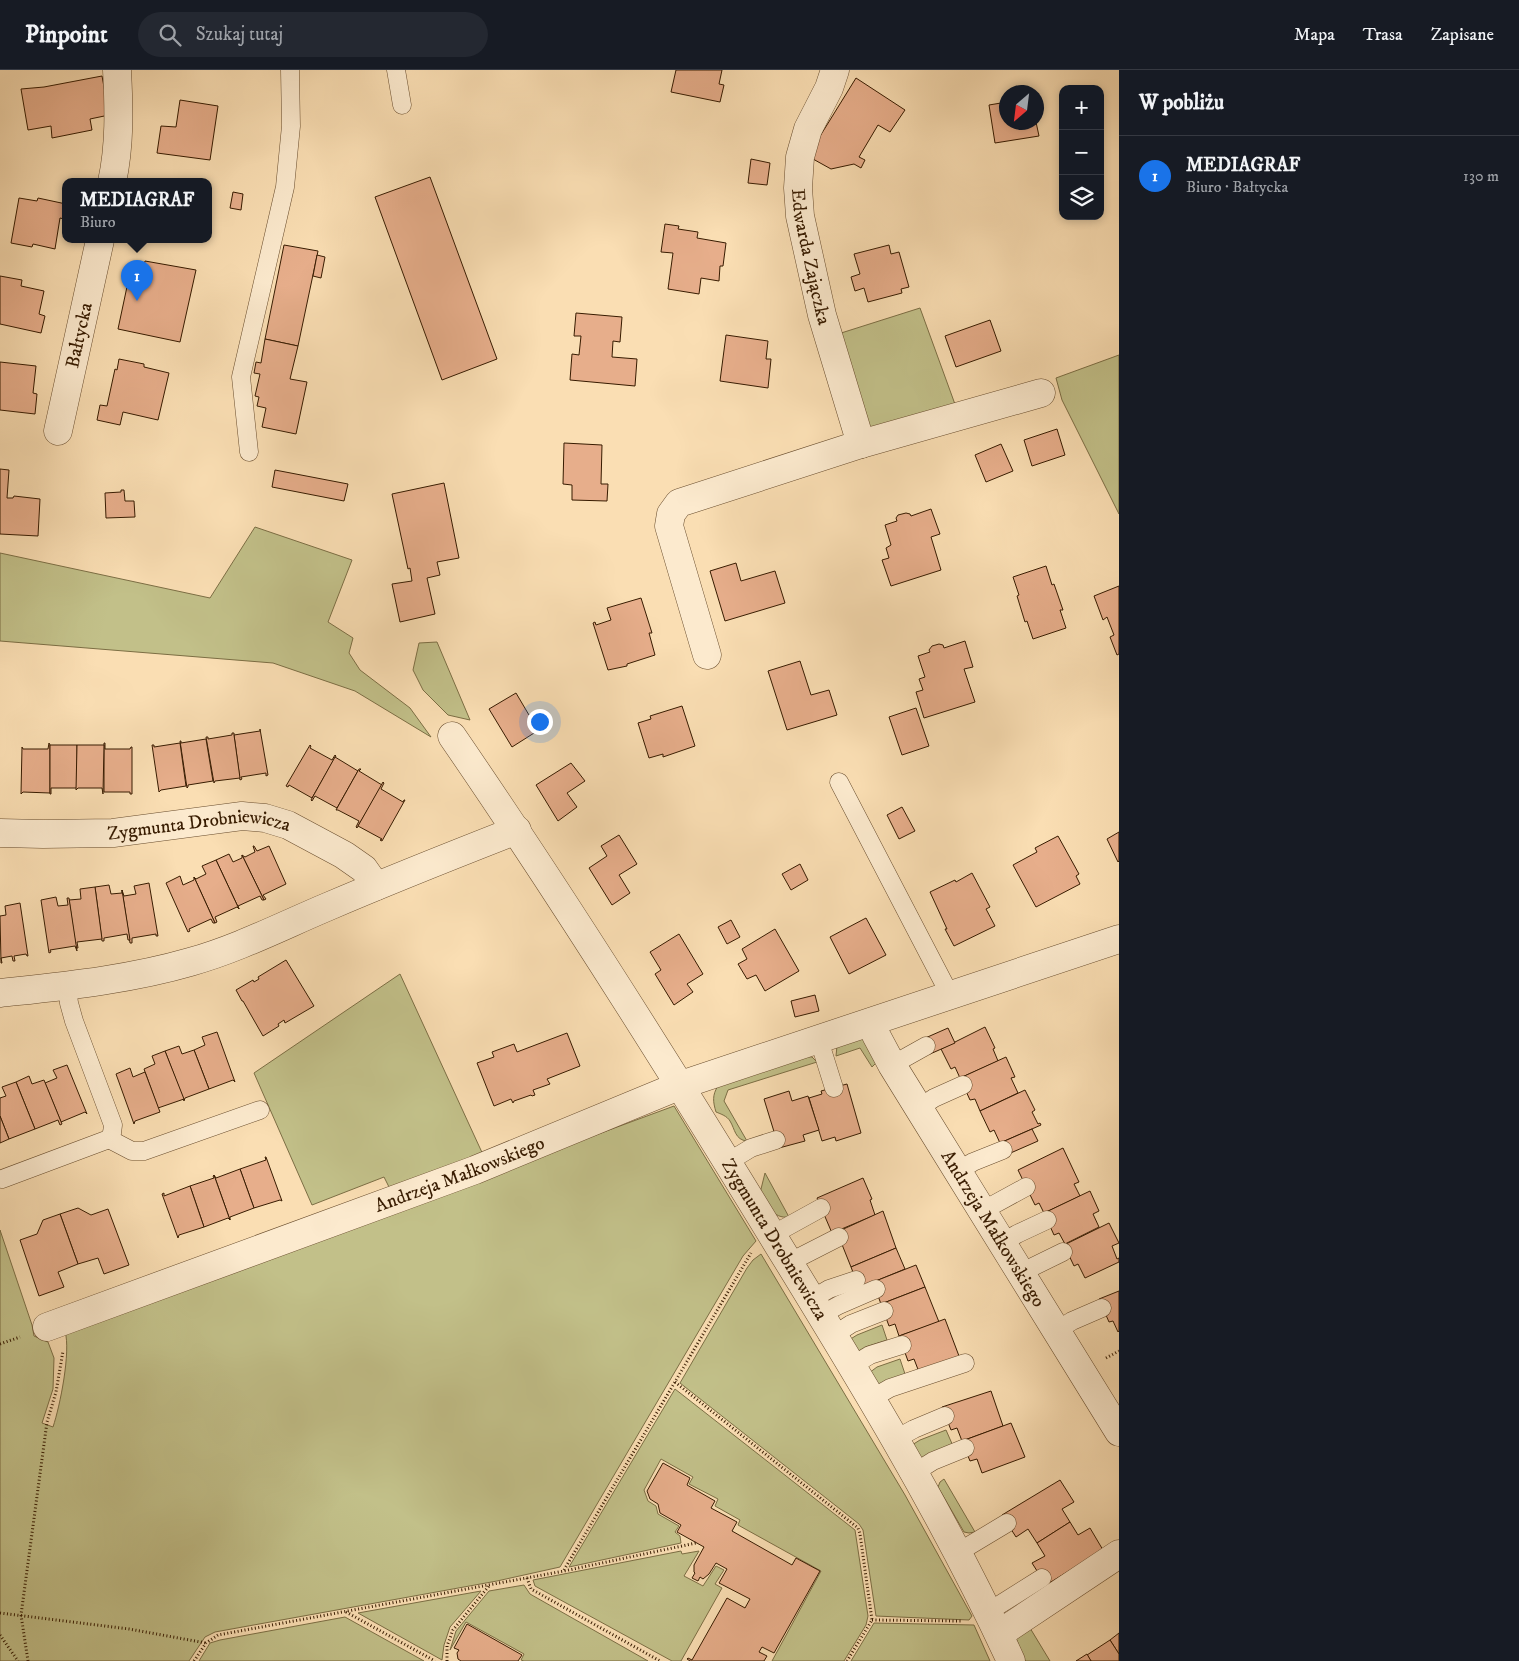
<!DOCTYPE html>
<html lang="pl">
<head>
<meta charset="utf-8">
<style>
	:root { --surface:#171b24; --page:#242831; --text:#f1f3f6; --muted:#9ea1a6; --line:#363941; --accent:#1a73e8 }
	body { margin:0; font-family:"IM FELL DW Pica",serif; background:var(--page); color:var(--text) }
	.controls { position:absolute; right:15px; top:15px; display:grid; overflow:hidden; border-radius:10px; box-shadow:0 2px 8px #0003 }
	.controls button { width:45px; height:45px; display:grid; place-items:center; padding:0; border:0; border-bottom:1px solid var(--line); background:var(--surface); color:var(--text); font:25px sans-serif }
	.compass { position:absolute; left:999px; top:15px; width:45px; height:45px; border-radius:50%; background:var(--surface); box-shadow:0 2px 8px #0003; rotate:208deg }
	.you { position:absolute; left:539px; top:651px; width:18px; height:18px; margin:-12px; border:4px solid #fff; border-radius:50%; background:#1a73e8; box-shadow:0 0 0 8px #1a73e833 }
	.badge { display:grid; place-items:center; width:32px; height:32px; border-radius:50%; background:var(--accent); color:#fff; font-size:16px; font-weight:700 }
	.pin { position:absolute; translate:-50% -41px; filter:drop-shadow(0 1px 2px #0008) }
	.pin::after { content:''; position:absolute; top:26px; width:18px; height:15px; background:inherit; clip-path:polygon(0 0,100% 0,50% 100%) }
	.popup { position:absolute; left:62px; top:108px; width:150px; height:65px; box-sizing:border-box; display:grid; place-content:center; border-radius:10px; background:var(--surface); filter:drop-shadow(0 1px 4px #0005); font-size:16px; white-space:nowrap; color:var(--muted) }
	.popup b { font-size:19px; color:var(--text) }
	.popup::after { content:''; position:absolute; left:50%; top:100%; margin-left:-10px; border:10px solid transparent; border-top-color:var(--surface) }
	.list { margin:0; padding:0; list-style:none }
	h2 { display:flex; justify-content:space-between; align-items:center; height:65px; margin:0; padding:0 20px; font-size:21px }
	h2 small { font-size:16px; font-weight:400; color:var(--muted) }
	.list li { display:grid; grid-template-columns:32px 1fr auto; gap:15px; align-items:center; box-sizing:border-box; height:80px; padding:0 20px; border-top:1px solid var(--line) }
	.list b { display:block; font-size:19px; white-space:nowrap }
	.list p { margin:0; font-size:16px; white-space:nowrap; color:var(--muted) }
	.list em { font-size:16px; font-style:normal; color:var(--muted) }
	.icon { flex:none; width:28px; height:28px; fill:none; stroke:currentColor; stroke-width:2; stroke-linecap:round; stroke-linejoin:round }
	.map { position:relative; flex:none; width:1119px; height:1591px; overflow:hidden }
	header { display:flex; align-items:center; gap:30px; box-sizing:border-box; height:70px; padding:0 25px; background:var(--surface); border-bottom:1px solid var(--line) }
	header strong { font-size:24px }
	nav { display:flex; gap:28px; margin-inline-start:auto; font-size:18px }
	.search { width:350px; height:45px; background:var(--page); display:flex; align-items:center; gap:12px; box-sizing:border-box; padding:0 18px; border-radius:28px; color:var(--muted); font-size:19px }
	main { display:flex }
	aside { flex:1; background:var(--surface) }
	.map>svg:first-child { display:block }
</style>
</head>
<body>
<header>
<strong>Pinpoint</strong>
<div class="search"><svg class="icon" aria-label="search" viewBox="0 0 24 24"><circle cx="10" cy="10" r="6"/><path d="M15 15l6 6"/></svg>Szukaj tutaj</div>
<nav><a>Mapa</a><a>Trasa</a><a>Zapisane</a></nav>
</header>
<main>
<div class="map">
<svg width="1119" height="1591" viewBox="0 0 1119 1591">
	<rect width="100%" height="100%" fill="#fadeb3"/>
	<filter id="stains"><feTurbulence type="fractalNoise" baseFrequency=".004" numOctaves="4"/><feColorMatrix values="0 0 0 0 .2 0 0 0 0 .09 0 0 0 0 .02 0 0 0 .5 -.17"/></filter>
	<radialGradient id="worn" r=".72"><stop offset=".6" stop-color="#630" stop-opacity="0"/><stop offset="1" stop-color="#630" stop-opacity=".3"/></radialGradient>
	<g fill="#c2c089" stroke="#7c6e44">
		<polygon points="920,238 956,337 875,359 866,356 838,264"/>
		<polygon points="1119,285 1119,444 1062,330 1056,308"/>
		<polygon points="255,457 352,490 328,552 353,568 349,583 360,600 410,638 431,667 355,621 273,593 0,571 0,483 210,528"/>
		<polygon points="437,572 470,650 448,645 423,620 413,600 419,573"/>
		<polygon points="400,904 485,1089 392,1123 384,1107 312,1135 254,1003"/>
		<polygon points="862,968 869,972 877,992 872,997 860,978 836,986 837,976"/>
		<path d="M803,986L812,987L817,992L728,1020L724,1031L747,1071C735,1070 735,1059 730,1051C727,1046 721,1044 716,1042C713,1032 712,1025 718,1016Z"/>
		<path d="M674,1036L756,1171L743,1186L560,1497L497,1511L215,1562L205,1567L189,1591H0V1160L32,1255L34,1266L48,1272L54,1288L53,1319L42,1353L53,1357C60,1336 71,1282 65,1261Z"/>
		<path d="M765,1103L789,1147C773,1149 767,1135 760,1123Z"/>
		<polygon points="761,1184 905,1425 972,1546 969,1550 876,1546 863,1460 859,1454 680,1313 747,1198 753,1190"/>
		<polygon points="882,1255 887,1270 865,1277 857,1282 849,1270 857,1265"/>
		<polygon points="900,1289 906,1307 878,1319 869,1303 877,1297"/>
		<polygon points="675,1319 855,1460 868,1546 866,1555 844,1591 772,1591 821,1501 738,1455 740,1450 715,1436 718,1429 689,1414 693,1407 661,1389 644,1420 648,1431 656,1436 658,1444 679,1456 675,1462 680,1466 681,1473 569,1497"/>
		<polygon points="946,1360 953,1376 921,1390 912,1375 920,1370"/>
		<polygon points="944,1409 975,1462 969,1463 964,1462 938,1417 940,1412"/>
		<polygon points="681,1481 682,1484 699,1481 684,1506 703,1516 716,1496 724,1500 715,1514 722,1518 681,1591 672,1591 535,1516 533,1510"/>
		<polygon points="524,1515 530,1524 648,1591 524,1591 521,1590 524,1584 466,1552 450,1580 456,1561 489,1521"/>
		<polygon points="481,1521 450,1557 444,1575 442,1590 358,1543"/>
		<polygon points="345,1547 424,1591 199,1591 210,1573 220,1570"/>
		<polygon points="874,1553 974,1555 990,1591 851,1591"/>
		<polygon points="1027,1553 1050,1591 1025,1591 1014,1563"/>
	</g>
	<g fill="#e7ae8b" stroke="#371b00">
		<polygon points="676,0 722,0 719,14 724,15 720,32 671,22"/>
		<polygon points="102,6 109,45 90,49 92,60 52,68 51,56 28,60 21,19 44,17"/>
		<polygon points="856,8 905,40 890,62 878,55 859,87 865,90 861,98 854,94 831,99 813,89 817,71"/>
		<polygon points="1006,24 1006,52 1036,52 1039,66 995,73 989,35 1001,33 1002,29"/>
		<polygon points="180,30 218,36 210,90 157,83 161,56 176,57"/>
		<polygon points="751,89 770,93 767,115 748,113"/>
		<polygon points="430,107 497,289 442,310 375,127"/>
		<polygon points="233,122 243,124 241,140 230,138"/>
		<polygon points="19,128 37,131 38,128 66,134 64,149 60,148 55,179 33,174 32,177 11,173"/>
		<polygon points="665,154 679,156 678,159 698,162 697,168 726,173 723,196 720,196 719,211 701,208 699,224 668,219 673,183 661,182"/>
		<polygon points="284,175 318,181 298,276 265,269"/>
		<polygon points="889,175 891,184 899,182 909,217 901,219 902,223 868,232 864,218 855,221 851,207 860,204 854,184"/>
		<polygon points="317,185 325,187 321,208 313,206"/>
		<polygon points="145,191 196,200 180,272 118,259 128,212 139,214"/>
		<polygon points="0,206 22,210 21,216 44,221 39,244 45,246 41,263 0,254"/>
		<polygon points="576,243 622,247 620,272 613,271 612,287 637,289 635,316 570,310 572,284 579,285 581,266 574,266"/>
		<polygon points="990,250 1001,281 956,297 945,266"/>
		<polygon points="726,265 768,271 766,289 771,289 768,318 720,311"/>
		<polygon points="265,269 298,276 290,309 307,312 296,364 262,357 266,338 257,336 259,327 255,326 260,304 254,303 256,292 261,293"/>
		<polygon points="119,289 144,294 144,297 169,303 158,350 123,342 120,355 97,350 100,335 107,336 115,299 117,300"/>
		<polygon points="0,292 36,296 33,323 37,324 35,344 0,340"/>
		<polygon points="1057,359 1065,385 1032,396 1024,370"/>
		<polygon points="564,373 602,375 601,414 608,414 607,431 572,430 572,415 563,414"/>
		<polygon points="1001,374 1013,401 986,412 975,385"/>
		<polygon points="0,399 9,400 7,428 13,428 14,426 40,429 38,466 0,464"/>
		<polygon points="275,400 348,414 344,431 272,417"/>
		<polygon points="444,413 459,488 437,492 440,505 427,508 435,544 400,552 392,514 412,511 410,498 408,499 392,424"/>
		<polygon points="121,420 124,420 125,431 134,431 135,447 106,448 105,423 121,422"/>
		<polygon points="931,439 940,464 931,467 941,500 891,516 882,490 889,488 886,478 891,475 885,455 897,451 896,448 898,445 906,443 910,444 911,446"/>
		<polygon points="736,493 741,511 775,501 785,533 725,551 710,501"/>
		<polygon points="1046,496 1052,515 1054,514 1063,540 1060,540 1066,558 1033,569 1027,551 1025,552 1017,526 1019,525 1013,507"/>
		<polygon points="1119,516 1119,584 1117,585 1110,567 1114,565 1107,547 1103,550 1094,526"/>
		<polygon points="641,528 652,563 649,563 655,585 627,594 627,596 608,600 593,553 595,552 596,555 611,550 607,538"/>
		<polygon points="965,571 973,597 964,599 975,632 924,648 916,622 923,620 919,609 925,607 918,586 930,582 929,580 932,576 939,574 943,575 944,578"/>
		<polygon points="800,591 811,625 829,620 837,645 787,660 768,601"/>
		<polygon points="516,623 529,645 533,643 542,658 512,677 489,639"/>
		<polygon points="682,636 695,676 663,687 663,684 649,688 638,653 651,649 650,646"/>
		<polygon points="916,638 929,676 902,685 889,647"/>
		<polygon points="260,659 268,705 266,706 266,703 241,707 242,709 240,710 234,665 260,661"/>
		<polygon points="232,663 234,663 234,665 240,708 215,711 214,713 206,667 208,667 208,669 232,665"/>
		<polygon points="206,669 213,711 188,715 188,717 187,718 180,671 181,671 181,673"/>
		<polygon points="49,673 50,675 50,723 23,722 21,724 22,677 23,679 48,679"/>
		<polygon points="104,673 105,673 105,679 130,679 131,677 132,677 132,724 130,724 130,722 104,722"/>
		<polygon points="180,673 186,716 161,720 159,722 152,675 154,675 154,677"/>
		<polygon points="50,675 77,675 77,718 51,718 51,724 50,724"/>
		<polygon points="77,675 104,675 103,724 102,718 78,718 76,720"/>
		<polygon points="310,675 311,676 310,678 332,690 335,685 336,686 312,728 289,715 288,717 286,716"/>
		<polygon points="335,687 358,701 337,738 315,726 312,731 311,730"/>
		<polygon points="571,693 585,711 567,723 577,737 558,751 536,715"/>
		<polygon points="359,699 361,699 359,701 382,715 357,758 356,757 359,751 338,740 336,740"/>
		<polygon points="383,712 384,713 381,719 403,732 404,730 405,730 382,771 380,770 382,769 358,756"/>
		<polygon points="902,737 915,761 899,769 887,745"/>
		<polygon points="1119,762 1119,791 1118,792 1107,769"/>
		<polygon points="619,765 637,794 619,805 630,823 612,835 589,798 607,786 601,776"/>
		<polygon points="1058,766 1079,804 1076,806 1080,814 1036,837 1013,795 1037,782 1035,778"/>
		<polygon points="253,776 254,776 257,781 269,776 286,814 263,825 266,829 264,830 242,785 245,787 255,782"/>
		<polygon points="229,784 233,792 242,788 242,785 264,830 262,830 260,826 238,836 239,839 216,790"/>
		<polygon points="216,790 239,839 237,837 215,847 217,852 215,853 194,807 196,809 206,804 202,796"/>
		<polygon points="800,794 808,810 791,820 782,804"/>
		<polygon points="972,803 990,837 986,839 995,856 954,876 945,859 947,859 930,822 955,810 956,812"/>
		<polygon points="180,806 183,815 194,810 194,807 215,853 213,853 211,849 189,859 190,861 188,862 166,813"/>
		<polygon points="149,813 158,866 156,866 156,864 132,868 132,873 130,873 122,820 124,826 136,824 134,816"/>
		<polygon points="109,815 111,824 122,823 122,820 130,870 128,870 127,864 104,868 104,871 102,871 95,817"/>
		<polygon points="95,817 102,869 77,872 78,878 76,878 69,830 81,829 80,819"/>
		<polygon points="56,827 58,836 68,835 67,828 69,828 77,881 75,876 50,880 51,882 49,883 41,830"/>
		<polygon points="20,833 28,886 27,886 26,884 14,886 15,891 13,891 12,886 1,888 2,893 1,893 0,846 6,845 5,836"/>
		<polygon points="866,848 886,885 849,904 830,867"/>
		<polygon points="731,850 740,867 727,874 718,857"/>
		<polygon points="775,859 799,901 765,921 756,905 747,909 738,894 747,889 742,879"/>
		<polygon points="679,864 703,904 687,914 693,922 674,935 655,904 661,900 650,882"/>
		<polygon points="286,890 314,936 285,953 284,950 278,954 279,956 263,966 243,931 242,931 236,920 253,910 254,912 259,909 258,907"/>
		<polygon points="815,925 819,941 795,947 791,931"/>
		<polygon points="985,957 995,978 993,979 998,991 960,1008 955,997 951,999 941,979"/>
		<polygon points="948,958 955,973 930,984 923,969"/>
		<polygon points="217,962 235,1012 233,1010 209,1019 194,980 205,975 202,967"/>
		<polygon points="567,963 580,996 547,1009 550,1014 533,1020 535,1025 532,1026 531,1025 514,1031 513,1033 511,1029 494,1036 477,993 494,987 492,982 514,974 517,982"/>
		<polygon points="179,976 182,984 194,980 209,1019 185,1028 184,1031 165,981"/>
		<polygon points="165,981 184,1029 158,1038 144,999 155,994 152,986"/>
		<polygon points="1006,987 1015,1007 1011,1008 1018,1023 980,1041 975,1029 970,1030 960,1008"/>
		<polygon points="67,995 87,1044 85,1042 61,1052 45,1013 57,1008 53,1000"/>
		<polygon points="130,998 133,1007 145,1002 160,1042 135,1051 134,1054 116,1004"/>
		<polygon points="29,1006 32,1014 44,1010 62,1054 60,1055 58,1050 35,1059 16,1012"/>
		<polygon points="16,1012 35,1059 9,1069 0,1046 0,1028 6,1026 2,1017"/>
		<polygon points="847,1014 861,1063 836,1071 835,1067 822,1071 809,1028 822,1024 821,1021"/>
		<polygon points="1025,1020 1035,1040 1032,1042 1038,1054 1040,1053 1041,1055 1000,1073 994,1060 990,1062 980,1041"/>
		<polygon points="789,1021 792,1031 808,1026 819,1060 803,1065 805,1071 779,1078 764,1029"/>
		<polygon points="0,1046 9,1069 0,1073"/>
		<polygon points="1032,1059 1038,1071 1006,1085 1000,1073"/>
		<polygon points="1063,1078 1079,1112 1074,1114 1080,1126 1044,1143 1039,1133 1035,1135 1018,1100"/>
		<polygon points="265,1087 266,1087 282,1131 280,1130 254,1138 240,1099 266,1090"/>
		<polygon points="240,1099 254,1138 230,1147 230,1150 214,1105 216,1108"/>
		<polygon points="214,1105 230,1150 228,1148 204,1157 190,1116 214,1108 213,1106"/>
		<polygon points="863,1108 872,1129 870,1130 875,1145 832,1163 817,1128"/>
		<polygon points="190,1116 204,1157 179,1165 178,1168 162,1124 164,1123 164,1126"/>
		<polygon points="1090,1121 1099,1141 1093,1144 1099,1157 1065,1174 1059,1163 1054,1165 1044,1143"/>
		<polygon points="78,1138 91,1145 108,1139 129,1195 104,1204 98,1188 78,1194 60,1144"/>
		<polygon points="883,1141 896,1178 851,1197 837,1162"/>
		<polygon points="60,1144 78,1194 58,1202 64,1217 39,1226 20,1170 37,1164 43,1150"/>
		<polygon points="1109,1153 1119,1173 1112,1176 1117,1189 1119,1188 1119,1192 1085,1208 1078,1194 1074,1196 1064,1175"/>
		<polygon points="896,1178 905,1199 859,1218 851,1197"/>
		<polygon points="916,1195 925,1217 881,1234 873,1212"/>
		<polygon points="925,1217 939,1252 899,1266 895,1254 889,1256 881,1234"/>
		<polygon points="1119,1221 1119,1261 1118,1262 1113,1251 1109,1252 1099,1229"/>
		<polygon points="945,1249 959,1286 919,1302 914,1289 908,1291 899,1266"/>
		<polygon points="991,1321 1003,1356 962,1371 957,1358 951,1360 942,1337"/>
		<polygon points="1011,1353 1025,1387 982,1403 977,1389 970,1391 962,1371"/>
		<polygon points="663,1393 690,1408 687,1415 715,1431 711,1438 737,1452 732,1461 792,1495 796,1488 820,1501 774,1583 762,1577 759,1582 767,1586 764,1591 690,1591 687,1589 688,1588 692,1590 727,1528 745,1538 750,1529 719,1513 727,1499 716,1493 709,1504 703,1509 700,1507 698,1511 692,1508 695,1503 694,1502 694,1495 704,1477 677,1462 681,1455 660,1443 658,1434 650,1429 647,1421"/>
		<polygon points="1060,1410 1074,1432 1062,1439 1070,1452 1037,1473 1028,1459 1016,1467 1002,1445"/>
		<polygon points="1070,1452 1078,1465 1090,1458 1103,1480 1046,1515 1032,1493 1045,1486 1037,1473"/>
		<polygon points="467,1554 522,1585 518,1591 461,1591 458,1589 457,1583 459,1580 454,1578"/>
		<polygon points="1119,1563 1119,1584 1110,1570"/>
		<polygon points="1110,1570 1119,1584 1119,1591 1091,1591 1087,1585"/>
		<polygon points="1087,1584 1091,1591 1076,1591"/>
	</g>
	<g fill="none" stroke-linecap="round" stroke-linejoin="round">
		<g stroke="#684c2d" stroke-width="19">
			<g id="lane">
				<polyline points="396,0 402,35"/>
				<polyline points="249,382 241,307 285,117 291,56 290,0"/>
				<polyline points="839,712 950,925"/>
				<polyline points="819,970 834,1018"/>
				<polyline points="892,995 926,976"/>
				<polyline points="919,1038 934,1028 963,1015"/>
				<polyline points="109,1069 132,1081 144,1081 260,1040"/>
				<polyline points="728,1092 751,1078 776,1070"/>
				<polyline points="958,1101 973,1092 1003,1080"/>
				<polyline points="2,1109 109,1069 112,1063 113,1055 74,951 69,933 67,916"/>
				<polyline points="982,1141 1026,1117"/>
				<polyline points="772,1165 821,1138"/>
				<polyline points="1002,1173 1017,1164 1047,1150"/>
				<polyline points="790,1192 839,1167"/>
				<polyline points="1020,1203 1063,1182"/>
				<polyline points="812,1229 829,1219 856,1210"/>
				<polyline points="821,1245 839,1235 876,1219"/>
				<polyline points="1056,1261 1072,1251 1102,1238"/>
				<polyline points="834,1265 851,1254 884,1241"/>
				<polyline points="852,1296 870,1285 902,1275"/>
				<polyline points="871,1329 890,1318 965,1293"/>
				<polyline points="894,1370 914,1359 945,1346"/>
				<polyline points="914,1403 933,1391 965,1378"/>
				<polyline points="957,1483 1007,1453"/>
				<polyline points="988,1542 1042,1508"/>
			</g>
		</g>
		<g stroke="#684c2d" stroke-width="29">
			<g id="street">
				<path id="s1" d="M835,0L829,18L808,59L800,87L798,118L800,146L822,245L861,374"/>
				<path d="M112,112C120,75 119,38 117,0"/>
				<path id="s2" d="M58,361L100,170"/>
				<polyline points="707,585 669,456 671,444 679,433 861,374 1041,323"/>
				<path id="s3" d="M452,666C564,829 669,996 772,1165C857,1303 943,1443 1011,1591"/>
				<path id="s4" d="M0,763L43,764L113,763L242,746L265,748L288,755L344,785L364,799L376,816"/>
				<path d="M0,923C64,916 128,910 190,892C237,879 282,856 327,837C390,810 453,785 517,760"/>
				<path id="s5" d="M872,952L876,965L892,995L1119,1362"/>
				<path id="s6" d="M47,1257L475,1100L681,1015L1119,869"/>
				<polyline points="999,1564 1119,1484"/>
			</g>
		</g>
		<g stroke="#371b00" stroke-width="3" stroke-dasharray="1 2.5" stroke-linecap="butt">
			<polyline points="0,1274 20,1267"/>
			<polyline points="1106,1288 1119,1281"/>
			<polyline points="675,1312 858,1458 860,1464 872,1550 847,1591"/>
			<polyline points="564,1500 751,1183"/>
			<polyline points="527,1508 531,1519 660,1591"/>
			<polyline points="346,1542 435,1591"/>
			<polyline points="0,1543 129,1559 206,1573"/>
			<polyline points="872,1550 961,1551"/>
			<polyline points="0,1565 18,1591"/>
			<polyline points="28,1591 21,1545 47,1352 56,1322 63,1281"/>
			<polyline points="194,1591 206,1573 218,1565 564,1501 696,1473"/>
			<polyline points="447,1591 447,1576 453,1560 489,1516"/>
		</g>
		<use href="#lane" stroke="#fceace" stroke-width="18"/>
		<use href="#street" stroke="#fceace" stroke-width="28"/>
	</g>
	<g text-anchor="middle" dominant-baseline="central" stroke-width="4" stroke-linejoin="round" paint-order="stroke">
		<g font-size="19" fill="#371b00" stroke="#fceace">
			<text stroke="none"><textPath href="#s1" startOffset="195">Edwarda Zajączka</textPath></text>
			<text stroke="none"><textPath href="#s2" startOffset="98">Bałtycka</textPath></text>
			<text stroke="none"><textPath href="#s4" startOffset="200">Zygmunta Drobniewicza</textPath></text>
			<text stroke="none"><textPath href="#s6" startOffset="440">Andrzeja Małkowskiego</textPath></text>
			<text stroke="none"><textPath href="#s5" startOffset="240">Andrzeja Małkowskiego</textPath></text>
			<text stroke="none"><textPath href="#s3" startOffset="598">Zygmunta Drobniewicza</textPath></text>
		</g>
	</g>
	<rect width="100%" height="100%" filter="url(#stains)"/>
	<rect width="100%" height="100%" fill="url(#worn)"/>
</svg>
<div class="controls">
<button>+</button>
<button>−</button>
<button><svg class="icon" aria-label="layers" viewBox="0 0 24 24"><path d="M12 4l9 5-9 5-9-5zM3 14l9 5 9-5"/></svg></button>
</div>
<svg class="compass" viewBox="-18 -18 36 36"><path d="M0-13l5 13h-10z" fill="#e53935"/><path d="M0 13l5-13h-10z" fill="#9ea1a6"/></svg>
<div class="you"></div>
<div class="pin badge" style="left:137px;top:231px">1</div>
<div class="popup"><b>MEDIAGRAF</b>Biuro</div>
</div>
<aside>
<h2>W pobliżu<small></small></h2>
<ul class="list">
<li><span class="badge">1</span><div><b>MEDIAGRAF</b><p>Biuro · Bałtycka</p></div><em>130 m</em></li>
</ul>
</aside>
</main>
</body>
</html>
